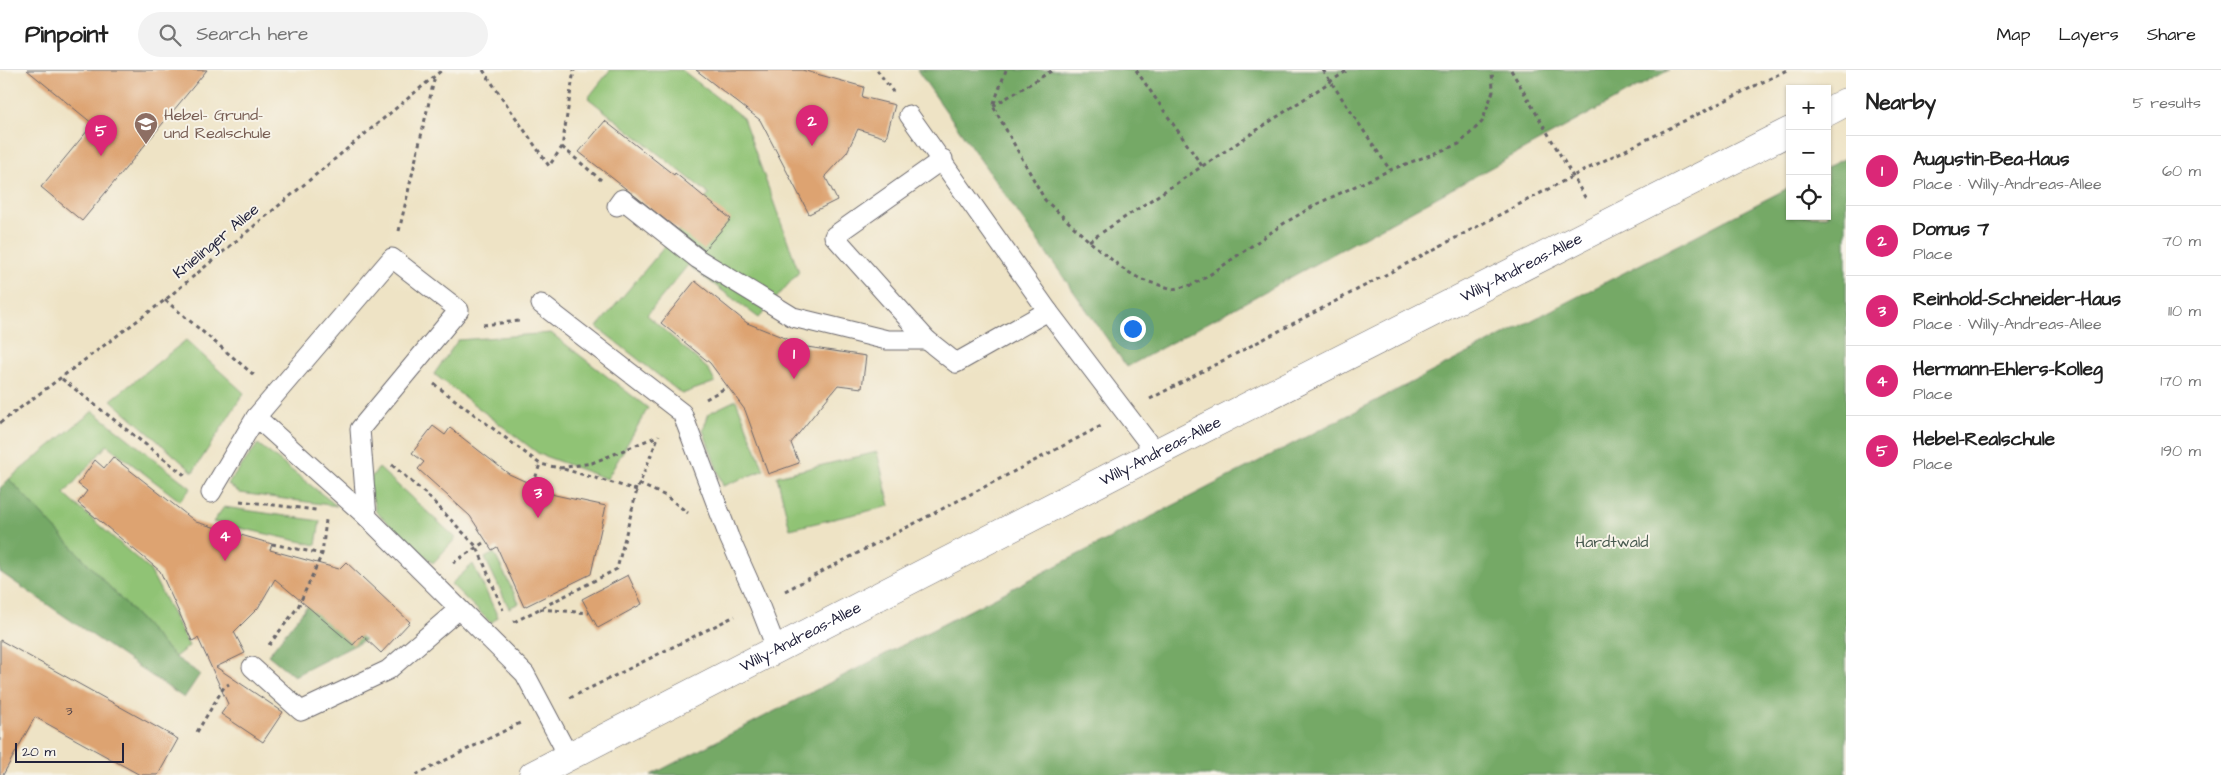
<!DOCTYPE html>
<html lang="en">
<head>
<meta charset="utf-8">
<style>
	:root { --surface:#fff; --page:#f2f2f2; --text:#222; --muted:#767676; --line:#e0e0e0; --accent:#db2777 }
	body { margin:0; font-family:"Architects Daughter",sans-serif; background:var(--page); color:var(--text) }
	.controls { position:absolute; right:15px; top:15px; display:grid; overflow:hidden; border-radius:0px; box-shadow:0 1px 4px #0004 }
	.controls button { width:45px; height:45px; display:grid; place-items:center; padding:0; border:0; border-bottom:1px solid var(--line); background:var(--surface); color:var(--text); font:25px sans-serif }
	.scale { position:absolute; left:15px; bottom:12px; width:109px; box-sizing:border-box; padding-left:5px; border:2px solid #22223b; border-top:0; font-size:14px; line-height:18px; white-space:nowrap; color:#22223b; -webkit-text-stroke:4px #f7f3e8; paint-order:stroke }
	.you { position:absolute; left:1132px; top:258px; width:18px; height:18px; margin:-12px; border:4px solid #fff; border-radius:50%; background:#1a73e8; box-shadow:0 0 0 8px #1a73e833 }
	.badge { display:grid; place-items:center; width:32px; height:32px; border-radius:50%; background:var(--accent); color:#fff; font-size:16px; font-weight:700 }
	.pin { position:absolute; translate:-50% -41px; filter:drop-shadow(0 1px 2px #0008) }
	.pin::after { content:''; position:absolute; top:26px; width:18px; height:15px; background:inherit; clip-path:polygon(0 0,100% 0,50% 100%) }
	.list { margin:0; padding:0; list-style:none }
	h2 { display:flex; justify-content:space-between; align-items:center; height:65px; margin:0; padding:0 20px; font-size:21px }
	h2 small { font-size:16px; font-weight:400; color:var(--muted) }
	.list li { display:grid; grid-template-columns:32px 1fr auto; gap:15px; align-items:center; box-sizing:border-box; height:70px; padding:0 20px; border-top:1px solid var(--line) }
	.list b { display:block; font-size:19px; white-space:nowrap }
	.list p { margin:0; font-size:16px; white-space:nowrap; color:var(--muted) }
	.list em { font-size:16px; font-style:normal; color:var(--muted) }
	.icon { flex:none; width:28px; height:28px; fill:none; stroke:currentColor; stroke-width:2; stroke-linecap:round; stroke-linejoin:round }
	.map { position:relative; flex:none; width:1846px; height:705px; overflow:hidden }
	header { display:flex; align-items:center; gap:30px; box-sizing:border-box; height:70px; padding:0 25px; background:var(--surface); border-bottom:1px solid var(--line) }
	header strong { font-size:24px }
	nav { display:flex; gap:28px; margin-inline-start:auto; font-size:18px }
	.search { width:350px; height:45px; background:var(--page); display:flex; align-items:center; gap:12px; box-sizing:border-box; padding:0 18px; border-radius:28px; color:var(--muted); font-size:19px }
	main { display:flex }
	aside { flex:1; background:var(--surface) }
	.map>svg:first-child { display:block }
</style>
</head>
<body>
<header>
<strong>Pinpoint</strong>
<div class="search"><svg class="icon" aria-label="search" viewBox="0 0 24 24"><circle cx="10" cy="10" r="6"/><path d="M15 15l6 6"/></svg>Search here</div>
<nav><a>Map</a><a>Layers</a><a>Share</a></nav>
</header>
<main>
<div class="map">
<svg width="1846" height="705" viewBox="0 0 1846 705">
	<rect width="100%" height="100%" fill="#f7f3e8"/>
	<filter id="ink" filterUnits="userSpaceOnUse"><feTurbulence type="fractalNoise" baseFrequency=".02" numOctaves="2"/><feDisplacementMap in="SourceGraphic" scale="10" xChannelSelector="R" yChannelSelector="G"/><feConvolveMatrix kernelMatrix="1 2 1 2 8 2 1 2 1" color-interpolation-filters="sRGB"/></filter>
	<filter id="wash" filterUnits="userSpaceOnUse"><feTurbulence type="fractalNoise" baseFrequency=".0096" numOctaves="4" result="noise"/><feDisplacementMap in="SourceGraphic" scale="20" xChannelSelector="R" yChannelSelector="G"/><feGaussianBlur stdDeviation="1.12" result="paint"/><feColorMatrix in="noise" values="0 0 0 0 0 0 0 0 0 0 0 0 0 0 0 0 0 1.4 0 .05"/><feComposite in="paint" operator="in"/></filter>
	<g filter="url(#wash)">
		<rect width="100%" height="100%" fill="#eee3c5"/>
		<g fill="#90c374" stroke="#597258">
			<polygon points="610,0 682,0 743,48 799,202 759,248 688,195 647,245 708,299 715,312 682,324 597,257 709,124 588,28"/>
			<polygon points="551,263 648,338 607,409 539,384 434,304 458,270"/>
			<polygon points="186,270 244,323 193,402 111,330"/>
			<polygon points="736,330 764,400 723,416 703,360 709,343"/>
			<polygon points="93,341 191,418 180,431 107,375 64,424 150,500 189,576 175,587 9,409"/>
			<polygon points="258,374 337,436 240,423 228,414"/>
			<polygon points="877,382 890,436 790,459 777,406"/>
			<polygon points="379,398 456,468 433,493 376,442 368,411"/>
			<polygon points="224,437 320,451 316,475 213,452"/>
			<polygon points="494,483 519,533 509,538 485,488"/>
			<polygon points="473,494 498,547 491,553 451,514"/>
		</g>
		<g fill="#74a966" stroke="#4b6650">
			<polygon points="917,0 1669,0 1127,297"/>
			<polygon points="1846,88 1846,705 651,705 1790,117 1790,146 1827,146 1827,97"/>
			<polygon points="9,409 175,587 200,604 184,628 0,502 0,418"/>
			<polygon points="315,526 365,570 294,606 268,585"/>
		</g>
		<g id="blocks">
			<g fill="#dda371">
				<polygon points="27,0 207,0 82,151 41,117 93,54"/>
				<polygon points="696,0 802,0 864,17 862,27 895,35 886,68 858,59 847,82 825,106 837,130 809,144 760,50"/>
				<polygon points="605,51 674,105 675,103 731,149 704,180 579,82"/>
				<polygon points="695,211 747,253 807,277 866,286 862,318 838,315 791,373 799,393 768,404 745,340 710,293 661,253"/>
				<polygon points="433,356 445,365 450,358 509,404 533,415 555,425 606,436 591,504 524,537 497,477 492,480 470,446 418,399 424,392 412,383"/>
				<polygon points="113,387 196,452 272,474 270,480 339,499 346,492 410,552 381,583 362,565 353,575 275,509 258,538 234,562 245,583 216,597 283,642 263,672 221,644 228,634 198,568 192,571 160,501 78,433 87,421 78,414 95,390 104,398"/>
				<polygon points="628,505 642,534 598,558 582,529"/>
				<polygon points="0,570 178,669 158,705 140,705 35,647 3,705 0,705"/>
			</g>
		</g>
	</g>
	<g filter="url(#ink)">
		<use href="#blocks" fill-opacity="0" stroke="#69666b" stroke-width="1"/>
		<g fill="none" stroke-linecap="round" stroke-linejoin="round">
			<g stroke="#69666b" stroke-width="21">
				<g id="service">
					<polyline points="909,45 1048,241 1156,383"/>
					<polyline points="943,89 834,166 927,270 956,293 1048,241"/>
					<polyline points="617,136 622,129 698,189 793,247 887,270 927,270"/>
					<polyline points="541,234 682,343 729,467 759,534 777,580"/>
					<polyline points="256,347 392,188 459,240 360,359 367,447 525,604 569,687"/>
					<polyline points="211,423 256,347 367,447"/>
					<polyline points="252,597 301,641 388,600 459,539"/>
				</g>
			</g>
			<g stroke="#69666b" stroke-width="29">
				<g id="minor">
					<polyline points="1827,42 1846,32"/>
					<path id="s1" d="M533,705L1156,383L1790,61"/>
				</g>
			</g>
			<g stroke="#69666b" stroke-width="3" stroke-dasharray="4 4" stroke-linecap="butt">
				<polyline points="483,0 549,96 562,77 574,0"/>
				<polyline points="877,0 893,22"/>
				<polyline points="1006,0 993,36 1045,130 1089,171 1123,199 1142,210 1173,219 1192,215 1208,206 1283,154 1317,134 1390,100 1459,74 1482,52 1493,21 1492,0"/>
				<polyline points="1136,0 1202,96"/>
				<polyline points="1323,0 1390,100"/>
				<polyline points="1511,0 1586,129"/>
				<polyline points="993,36 1053,0"/>
				<polyline points="562,77 601,110"/>
				<polyline points="399,161 435,6"/>
				<polyline points="1089,171 1348,0"/>
				<polyline points="165,230 254,305"/>
				<polyline points="483,255 519,251"/>
				<polyline points="62,309 187,407"/>
				<polyline points="434,314 540,394 560,398"/>
				<polyline points="706,329 727,317"/>
				<polyline points="1150,329 1573,106 1787,0"/>
				<polyline points="0,353 165,230 442,0"/>
				<polyline points="392,395 428,426 477,477 503,540"/>
				<polyline points="639,414 666,426 688,443"/>
				<polyline points="533,415 540,394"/>
				<polyline points="637,420 560,398 592,393 658,366"/>
				<polyline points="240,431 316,440"/>
				<polyline points="272,474 322,484"/>
				<polyline points="453,493 486,471"/>
				<polyline points="785,521 1101,356"/>
				<polyline points="540,539 589,543"/>
				<polyline points="514,552 617,499 637,420 659,365"/>
				<polyline points="269,575 298,537 322,484 326,450"/>
				<polyline points="570,628 735,546"/>
				<polyline points="197,662 224,617 229,614"/>
				<polyline points="416,705 520,653"/>
			</g>
			<use href="#service" stroke="#fff" stroke-width="19"/>
			<use href="#minor" stroke="#fff" stroke-width="28"/>
		</g>
	</g>
	<defs>
		<g id="school-pin" transform="scale(1.25)"><path d="M0 17L-7.5 6A9.5 9.5 0 1 1 7.5 6Z" fill="#8d6e63" stroke="#f7f3e8"/><path d="M0-5L7-2L0 1L-7-2ZM-4 1L0 2.5L4 1V4Q0 6-4 4Z" fill="#fff"/></g>
	</defs>
	<g fill-rule="evenodd">
		<use href="#school-pin" x="146" y="54"/>
	</g>
	<g text-anchor="middle" dominant-baseline="central" stroke-width="4" stroke-linejoin="round" paint-order="stroke">
		<g font-size="14" fill="#514248">
			<text x="69" y="641">3</text>
		</g>
		<g font-size="16" fill="#785e54" stroke="#f7f3e8" text-anchor="start">
			<text x="164" y="45">Hebel- Grund-<tspan x="164" dy="18">und Realschule</tspan></text>
		</g>
		<g font-size="16" fill="#22223b" stroke="#f7f3e8">
			<text transform="translate(216 171) rotate(-40)">Knielinger Allee</text>
			<text stroke="none"><textPath href="#s1" startOffset="1111">Willy-Andreas-Allee</textPath></text>
			<text stroke="none"><textPath href="#s1" startOffset="706">Willy-Andreas-Allee</textPath></text>
			<text stroke="none"><textPath href="#s1" startOffset="301">Willy-Andreas-Allee</textPath></text>
		</g>
		<g font-size="16" fill="#485a4f" stroke="#f7f3e8">
			<text x="1612" y="472">Hardtwald</text>
		</g>
	</g>
</svg>
<div class="controls">
<button>+</button>
<button>−</button>
<button><svg class="icon" aria-label="locate" viewBox="0 0 24 24"><circle cx="12" cy="12" r="6"/><path d="M12 2v4M12 18v4M2 12h4M18 12h4"/></svg></button>
</div>
<div class="scale">20 m</div>
<div class="you"></div>
<div class="pin badge" style="left:794px;top:309px">1</div>
<div class="pin badge" style="left:812px;top:76px">2</div>
<div class="pin badge" style="left:538px;top:448px">3</div>
<div class="pin badge" style="left:225px;top:491px">4</div>
<div class="pin badge" style="left:101px;top:86px">5</div>
</div>
<aside>
<h2>Nearby<small>5 results</small></h2>
<ul class="list">
<li><span class="badge">1</span><div><b>Augustin-Bea-Haus</b><p>Place · Willy-Andreas-Allee</p></div><em>60 m</em></li>
<li><span class="badge">2</span><div><b>Domus 7</b><p>Place</p></div><em>70 m</em></li>
<li><span class="badge">3</span><div><b>Reinhold-Schneider-Haus</b><p>Place · Willy-Andreas-Allee</p></div><em>110 m</em></li>
<li><span class="badge">4</span><div><b>Hermann-Ehlers-Kolleg</b><p>Place</p></div><em>170 m</em></li>
<li><span class="badge">5</span><div><b>Hebel-Realschule</b><p>Place</p></div><em>190 m</em></li>
</ul>
</aside>
</main>
</body>
</html>
